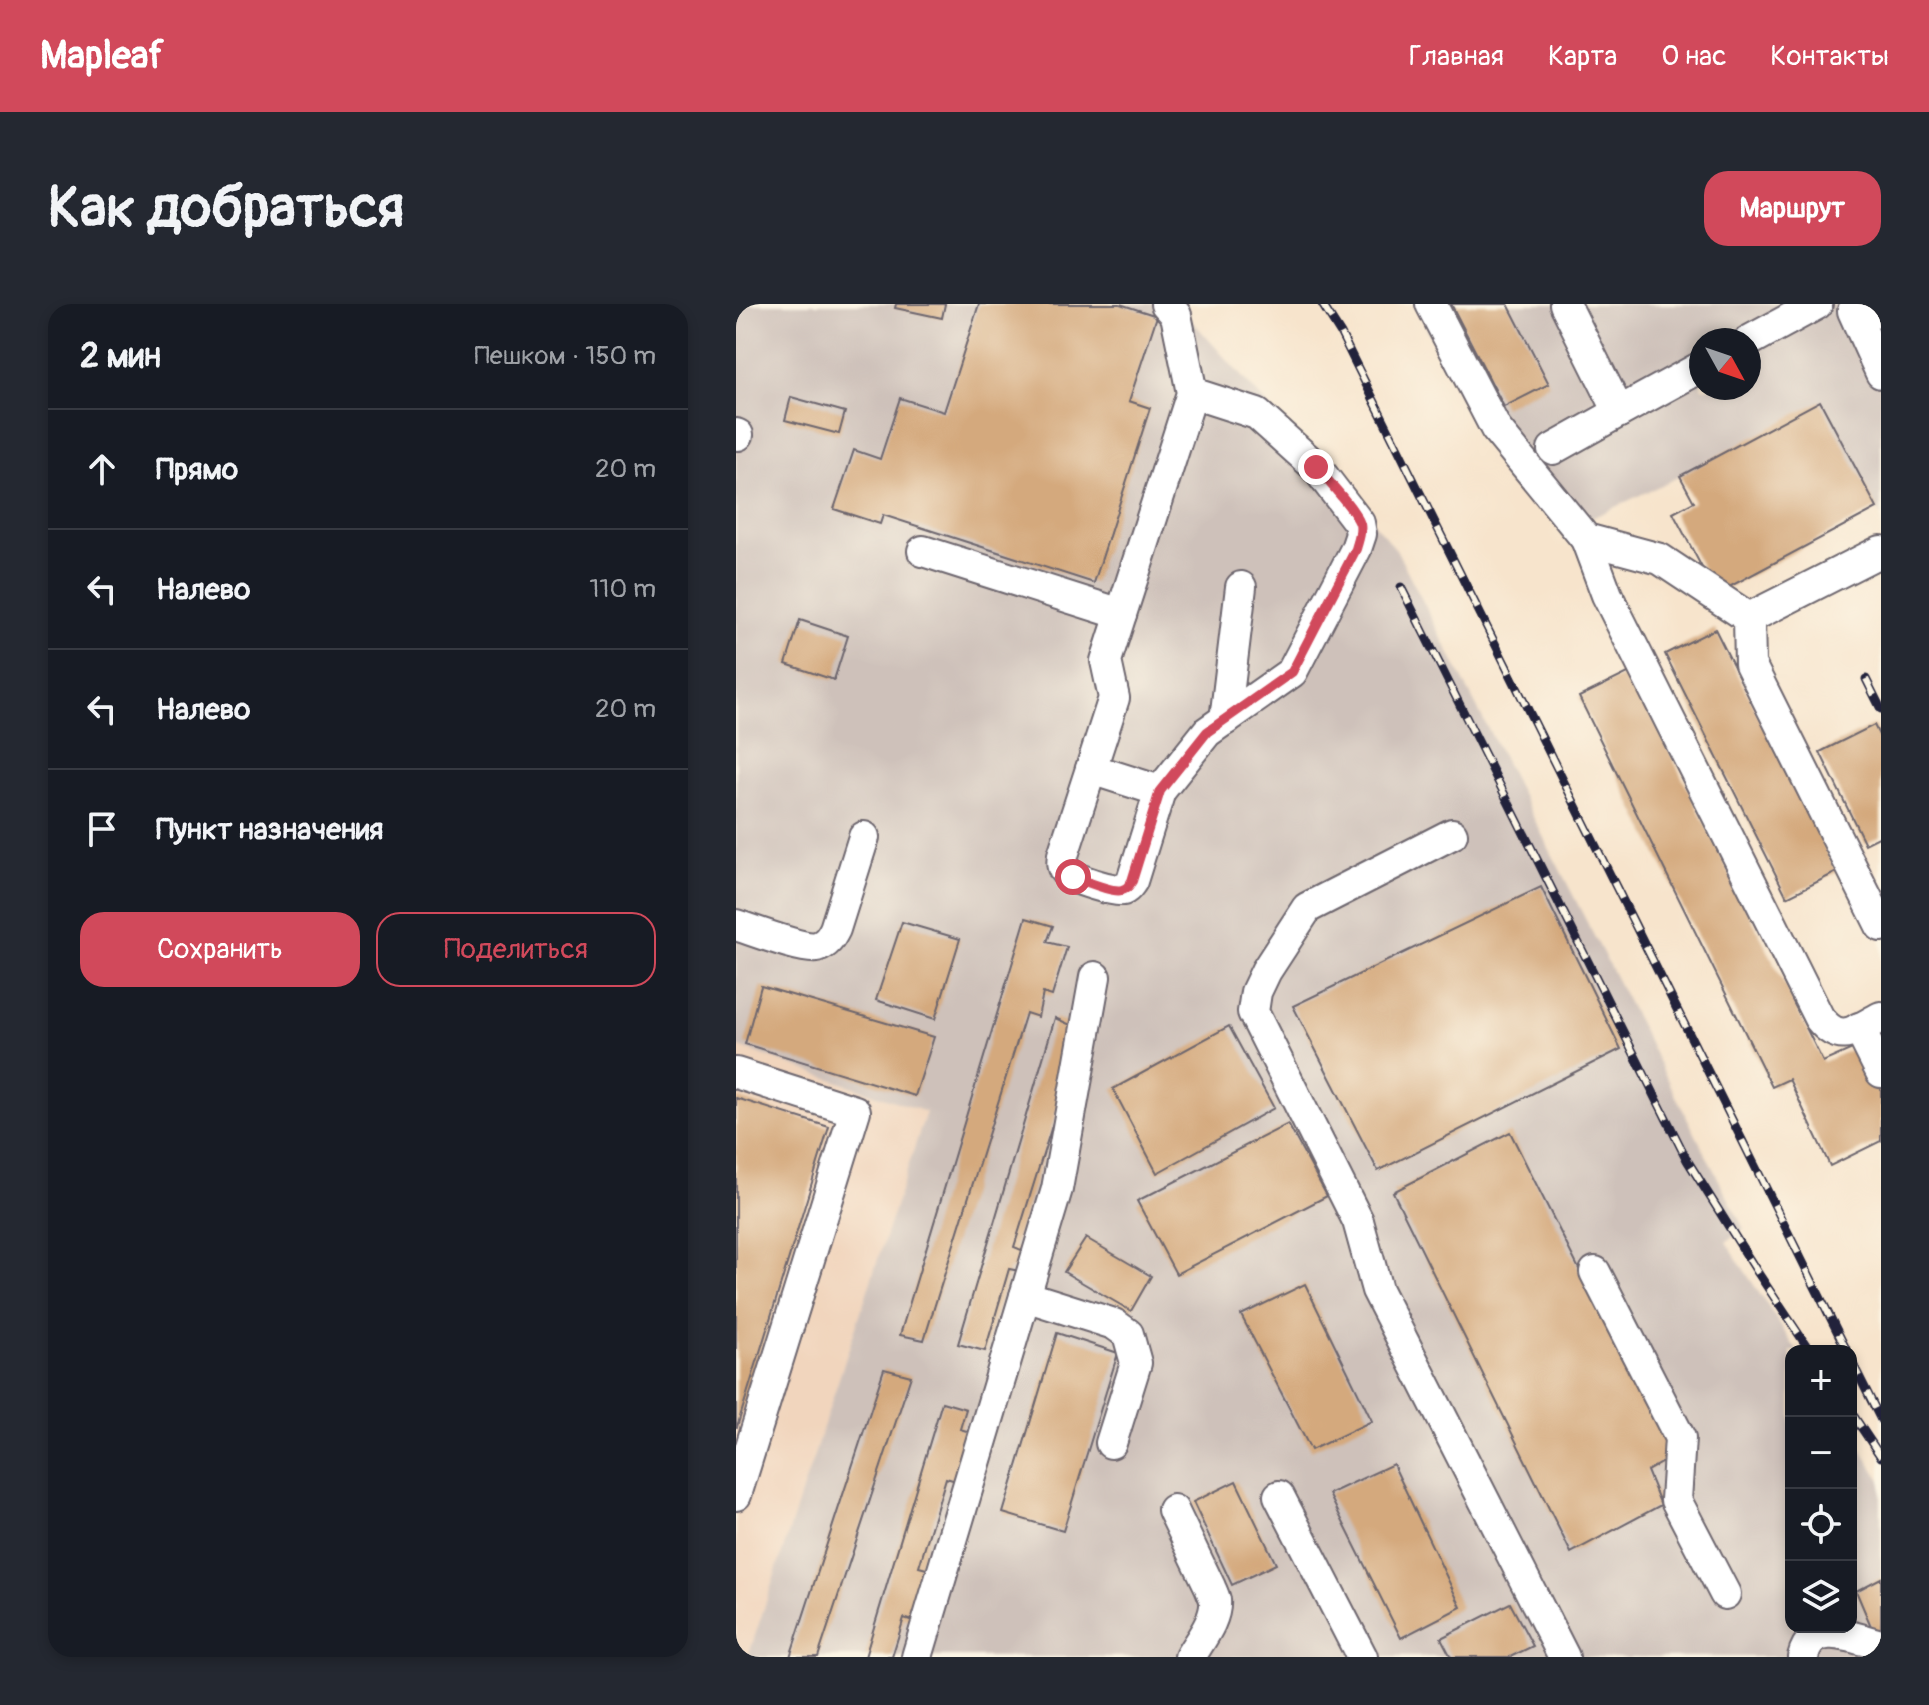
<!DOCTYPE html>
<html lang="ru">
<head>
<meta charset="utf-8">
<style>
	:root { --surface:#171b24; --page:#242831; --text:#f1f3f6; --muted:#9ea1a6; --line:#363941; --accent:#d1495b }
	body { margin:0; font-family:Pangolin,sans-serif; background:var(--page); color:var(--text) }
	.controls { position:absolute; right:24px; bottom:24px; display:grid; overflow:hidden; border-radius:16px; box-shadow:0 4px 12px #0003 }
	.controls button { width:72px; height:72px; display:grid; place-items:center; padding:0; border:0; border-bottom:2px solid var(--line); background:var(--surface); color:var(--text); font:40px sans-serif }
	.compass { position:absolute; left:953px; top:24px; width:72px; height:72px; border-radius:50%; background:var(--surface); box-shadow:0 4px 12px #0003; rotate:130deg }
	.stop { position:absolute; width:24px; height:24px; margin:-18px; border:6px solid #d1495b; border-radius:50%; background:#fff }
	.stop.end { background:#d1495b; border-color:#fff; box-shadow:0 2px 8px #0008 }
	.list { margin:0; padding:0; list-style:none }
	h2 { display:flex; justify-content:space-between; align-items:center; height:104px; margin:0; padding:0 32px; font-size:34px }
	h2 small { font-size:26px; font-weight:400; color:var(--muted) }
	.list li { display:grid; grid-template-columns:52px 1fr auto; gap:24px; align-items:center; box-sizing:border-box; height:120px; padding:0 32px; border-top:2px solid var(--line) }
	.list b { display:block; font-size:30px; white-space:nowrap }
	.list em { font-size:26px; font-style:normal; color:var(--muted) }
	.actions { display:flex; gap:16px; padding:24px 32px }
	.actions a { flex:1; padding:18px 0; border:2px solid var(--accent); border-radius:24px; text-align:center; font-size:28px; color:var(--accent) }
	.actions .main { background:var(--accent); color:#fff }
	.icon { flex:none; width:44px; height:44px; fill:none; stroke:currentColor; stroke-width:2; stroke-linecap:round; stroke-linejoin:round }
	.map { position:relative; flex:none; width:1145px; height:1353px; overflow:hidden; border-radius:24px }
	header { display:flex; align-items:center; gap:48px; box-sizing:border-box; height:112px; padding:0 40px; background:var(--accent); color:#fff }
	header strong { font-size:38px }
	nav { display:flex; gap:44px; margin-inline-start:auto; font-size:28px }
	.intro { display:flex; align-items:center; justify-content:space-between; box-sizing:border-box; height:192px; padding:0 48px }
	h1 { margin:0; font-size:56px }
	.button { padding:20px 36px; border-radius:24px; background:var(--accent); color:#fff; font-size:28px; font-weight:700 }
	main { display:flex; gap:48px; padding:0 48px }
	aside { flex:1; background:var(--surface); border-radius:24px; box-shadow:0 4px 12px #0003 }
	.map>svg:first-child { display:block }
</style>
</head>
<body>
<header>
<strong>Mapleaf</strong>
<nav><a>Главная</a><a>Карта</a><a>О нас</a><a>Контакты</a></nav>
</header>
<div class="intro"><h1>Как добраться</h1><a class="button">Маршрут</a></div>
<main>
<aside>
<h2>2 мин<small>Пешком · 150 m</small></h2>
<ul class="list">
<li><svg class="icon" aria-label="ahead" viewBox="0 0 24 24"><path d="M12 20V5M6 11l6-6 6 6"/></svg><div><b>Прямо</b></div><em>20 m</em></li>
<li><svg class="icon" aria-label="left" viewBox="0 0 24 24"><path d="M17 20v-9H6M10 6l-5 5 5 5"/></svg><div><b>Налево</b></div><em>110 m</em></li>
<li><svg class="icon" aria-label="left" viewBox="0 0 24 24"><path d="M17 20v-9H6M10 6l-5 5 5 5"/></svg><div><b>Налево</b></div><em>20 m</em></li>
<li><svg class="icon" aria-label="arrive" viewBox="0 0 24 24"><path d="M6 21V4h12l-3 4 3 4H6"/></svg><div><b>Пункт назначения</b></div></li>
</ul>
<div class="actions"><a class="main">Сохранить</a><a>Поделиться</a></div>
</aside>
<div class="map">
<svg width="1145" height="1353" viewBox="0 0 1145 1353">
	<rect width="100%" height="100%" fill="#fcf5e5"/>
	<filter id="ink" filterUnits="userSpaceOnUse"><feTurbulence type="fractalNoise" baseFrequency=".0125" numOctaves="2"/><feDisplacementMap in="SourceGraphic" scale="16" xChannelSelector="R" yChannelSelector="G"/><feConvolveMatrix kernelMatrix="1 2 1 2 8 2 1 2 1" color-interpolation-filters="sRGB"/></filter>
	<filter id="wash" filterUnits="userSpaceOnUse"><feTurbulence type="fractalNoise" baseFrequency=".006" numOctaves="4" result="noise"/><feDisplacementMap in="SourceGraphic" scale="32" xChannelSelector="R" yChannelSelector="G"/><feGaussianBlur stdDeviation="1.8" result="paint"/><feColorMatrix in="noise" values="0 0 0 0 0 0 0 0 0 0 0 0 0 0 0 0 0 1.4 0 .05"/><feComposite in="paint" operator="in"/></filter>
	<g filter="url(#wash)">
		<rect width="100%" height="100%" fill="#f7e4cc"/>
		<polygon fill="#f1d5bd" points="0,742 190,808 12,1353 0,1353"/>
		<g fill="#cec1ba" fill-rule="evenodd">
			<polygon points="0,0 441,0 660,245 1008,925 990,938 1061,1047 1055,1047 1055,1323 1115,1323 1115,1130 1145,1176 1145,1353 12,1353 190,808 0,742"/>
			<path d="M689,0H1145V212L1084,97L944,172L835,224L805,201L764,159L742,132L692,28L688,17ZM965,36H1013V84H965Z"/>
		</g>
		<g id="blocks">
			<g fill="#d4a97d">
				<polygon points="160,0 209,0 206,14 159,4"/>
				<polygon points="243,0 384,0 421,12 393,97 414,104 358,279 147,211 144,220 98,205 118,146 144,155 164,94 208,108"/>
				<polygon points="715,0 772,0 813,80 768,103"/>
				<polygon points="55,93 109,108 103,130 49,116"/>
				<polygon points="1084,97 1141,204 980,290 937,209 958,198 944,172"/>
				<polygon points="64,316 112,332 98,376 50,360"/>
				<polygon points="979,325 1101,568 1051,593 929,350"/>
				<polygon points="894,368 1087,758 1123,742 1145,787 1145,837 1094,862 1053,775 1036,783 843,393"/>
				<polygon points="1138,421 1145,435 1145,532 1129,540 1084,448"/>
				<polygon points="805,583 885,745 642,867 557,702"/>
				<polygon points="290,614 317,622 311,638 331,643 316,692 307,689 302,713 290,709 188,1036 164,1031"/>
				<polygon points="166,618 224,635 199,715 140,696"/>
				<polygon points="25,682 198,733 179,792 9,740"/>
				<polygon points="319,714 346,726 278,943 293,949 289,968 273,965 249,1047 222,1040"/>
				<polygon points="493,722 538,804 421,869 377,785"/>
				<polygon points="0,794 93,823 1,1123 0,1123"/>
				<polygon points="552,820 591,892 440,970 401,897"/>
				<polygon points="774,828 937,1152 911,1167 925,1201 835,1249 657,888"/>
				<polygon points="350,934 415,972 395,1007 328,968"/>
				<polygon points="569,980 636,1117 575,1146 505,1011"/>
				<polygon points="321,1029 382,1049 327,1227 267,1209"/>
				<polygon points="148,1065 175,1072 82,1353 54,1353"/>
				<polygon points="206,1098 230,1105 224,1125 241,1130 227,1179 210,1174 183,1263 202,1268 186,1320 168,1314 156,1353 129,1353"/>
				<polygon points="657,1160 725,1303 665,1334 593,1190"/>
				<polygon points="500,1177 540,1260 496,1281 457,1198"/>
				<polygon points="1145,1274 1145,1324 1137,1327 1120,1287"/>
				<polygon points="774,1299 797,1342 774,1353 715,1353 705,1334"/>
			</g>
		</g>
	</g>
	<g filter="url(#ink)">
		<use href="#blocks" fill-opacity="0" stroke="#6d666e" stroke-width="2"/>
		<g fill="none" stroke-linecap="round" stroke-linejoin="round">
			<g stroke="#6d666e" stroke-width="34">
				<g id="minor">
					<path d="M430,0L440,11L456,89L370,357L378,394L327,551C326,558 325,564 331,569C337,575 379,588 387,586C392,584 393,581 396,577L424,487L471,428L556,368L620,245L625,230L623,219L580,163L521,110L456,89"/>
					<polyline points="695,0 760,125 850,235 924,255 1013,314 1145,247"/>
					<polyline points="829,0 883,108 965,63"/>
					<polyline points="1143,5 1145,9"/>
					<polyline points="1117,7 1145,69"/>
					<polyline points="1013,37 1081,0"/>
					<polyline points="0,130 2,131"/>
					<polyline points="817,145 883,108"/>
					<path d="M850,235L871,291L1083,714C1105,742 1119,726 1145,713"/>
					<polyline points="187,247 385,310"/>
					<polyline points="1013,314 1014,360 1145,622"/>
					<polyline points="489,416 505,283"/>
					<polyline points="355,465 424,487"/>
					<polyline points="716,530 571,604 530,667 520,688 517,708 622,917 641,986 828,1353"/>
					<path d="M0,621C16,626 68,646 81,643C91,640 95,633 99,625L128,533"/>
					<polyline points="1123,724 1145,768"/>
					<polyline points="0,769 119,807 0,1191"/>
					<polyline points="859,968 944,1134 940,1196 989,1290"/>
					<polyline points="289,992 378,1020 392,1030 400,1059 375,1139"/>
					<polyline points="543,1192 626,1353"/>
					<path d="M437,1206L474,1283C476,1288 478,1292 479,1296C481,1316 463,1337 454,1353"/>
					<polyline points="181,1353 321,885 359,673"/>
					<path d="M1067,1353C1077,1314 1117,1334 1145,1341"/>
				</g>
			</g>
			<use href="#minor" stroke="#fff" stroke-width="30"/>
			<g stroke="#22223b" stroke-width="9">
				<g id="rail">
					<polyline points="586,0 605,30 1111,1047"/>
					<polyline points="665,283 951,856 1022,969 1074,1047"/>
					<polyline points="1130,375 1145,405"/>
					<polyline points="1115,1056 1145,1116"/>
					<polyline points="1115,1108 1145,1153"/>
				</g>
			</g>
			<use href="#rail" stroke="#fcf5e5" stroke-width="6" stroke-dasharray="18" stroke-linecap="butt"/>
		</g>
	</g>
	<g fill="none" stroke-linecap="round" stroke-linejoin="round" filter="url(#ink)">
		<path stroke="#d1495b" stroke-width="10" d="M337,573C348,576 375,589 386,586C392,585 393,581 396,577L424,487L471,428L556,368L620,245C622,237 626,229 624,220C619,205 591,176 580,163"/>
	</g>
</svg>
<div class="controls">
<button>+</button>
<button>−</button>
<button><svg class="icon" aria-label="locate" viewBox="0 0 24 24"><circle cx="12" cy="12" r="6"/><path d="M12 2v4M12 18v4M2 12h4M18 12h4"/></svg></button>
<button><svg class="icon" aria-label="layers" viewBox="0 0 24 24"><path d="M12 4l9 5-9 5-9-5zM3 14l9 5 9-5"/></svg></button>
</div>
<svg class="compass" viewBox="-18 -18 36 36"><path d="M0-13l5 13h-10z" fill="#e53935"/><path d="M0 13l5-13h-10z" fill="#9ea1a6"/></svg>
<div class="stop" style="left:337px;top:573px"></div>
<div class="stop end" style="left:580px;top:163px"></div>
</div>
</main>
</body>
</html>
